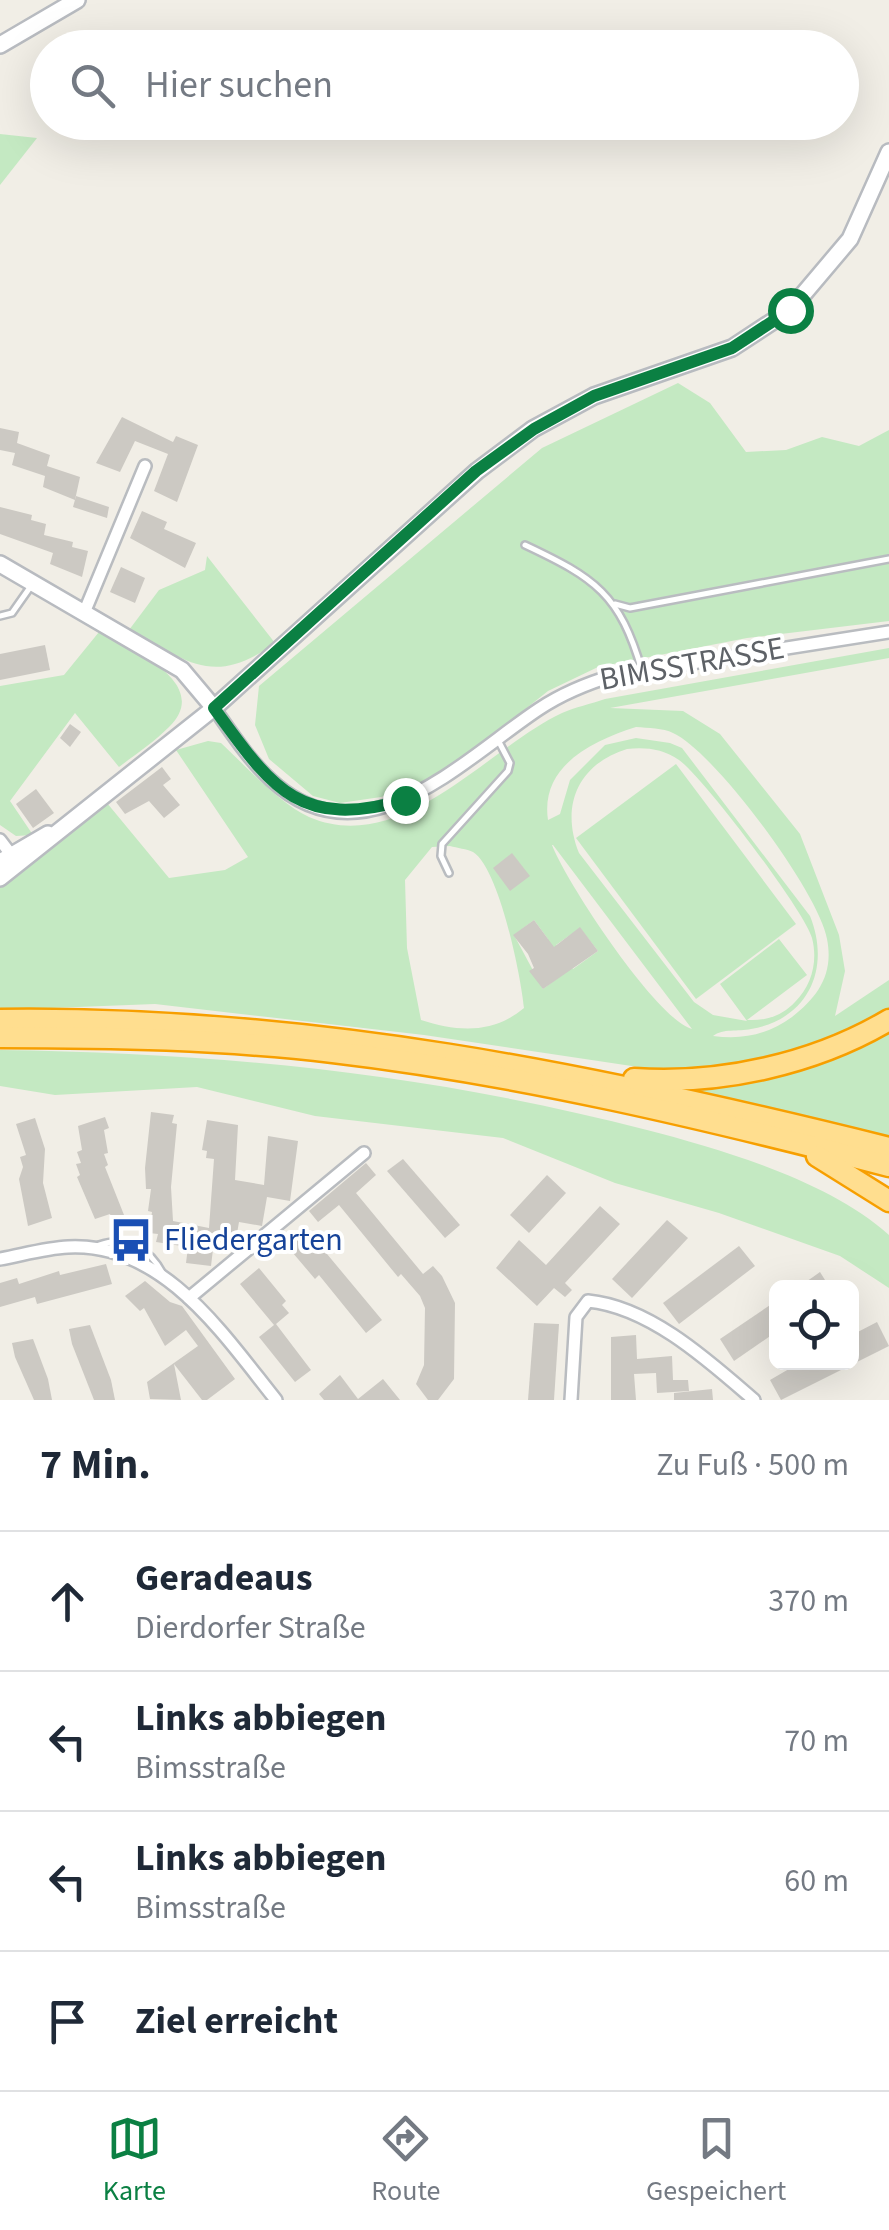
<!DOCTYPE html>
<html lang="de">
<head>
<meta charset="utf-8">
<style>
	:root { --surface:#fff; --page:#f2f2f3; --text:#1f2937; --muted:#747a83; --line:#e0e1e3; --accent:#0b8043 }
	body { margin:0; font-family:"Source Sans 3",sans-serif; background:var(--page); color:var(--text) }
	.controls { position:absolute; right:30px; bottom:30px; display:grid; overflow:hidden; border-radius:15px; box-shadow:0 10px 40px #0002 }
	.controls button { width:90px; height:90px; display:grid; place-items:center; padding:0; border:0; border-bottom:2px solid var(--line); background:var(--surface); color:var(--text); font:50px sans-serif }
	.stop { position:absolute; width:30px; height:30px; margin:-22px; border:8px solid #0b8043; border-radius:50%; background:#fff }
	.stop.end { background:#0b8043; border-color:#fff; box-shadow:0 2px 10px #0008 }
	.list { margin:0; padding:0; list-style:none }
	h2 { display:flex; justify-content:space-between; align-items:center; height:130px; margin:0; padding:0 40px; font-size:42px }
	h2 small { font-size:32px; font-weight:400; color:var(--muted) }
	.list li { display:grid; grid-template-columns:65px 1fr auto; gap:30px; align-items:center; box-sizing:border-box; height:140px; padding:0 40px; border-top:2px solid var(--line) }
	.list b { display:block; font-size:38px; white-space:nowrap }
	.list p { margin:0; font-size:32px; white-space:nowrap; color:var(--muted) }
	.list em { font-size:32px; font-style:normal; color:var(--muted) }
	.icon { flex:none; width:55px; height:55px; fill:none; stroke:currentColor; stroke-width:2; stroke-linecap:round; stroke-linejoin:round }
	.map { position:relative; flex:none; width:889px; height:1400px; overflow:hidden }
	.search { position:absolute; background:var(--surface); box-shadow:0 10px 40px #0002; left:30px; right:30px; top:30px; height:110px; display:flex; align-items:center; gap:25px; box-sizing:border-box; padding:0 35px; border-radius:55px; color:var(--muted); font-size:38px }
	.sheet { height:690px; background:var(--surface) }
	nav { display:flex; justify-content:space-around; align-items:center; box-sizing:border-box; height:140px; border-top:2px solid var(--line); background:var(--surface); font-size:28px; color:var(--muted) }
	nav a { display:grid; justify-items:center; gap:5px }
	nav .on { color:var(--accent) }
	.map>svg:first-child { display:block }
</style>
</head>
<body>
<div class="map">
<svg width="889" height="1400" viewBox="0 0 889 1400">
	<rect width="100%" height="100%" fill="#f1eee6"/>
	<g fill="#c4e9c2" fill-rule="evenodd">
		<polygon points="0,134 37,138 0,185"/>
		<polygon points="678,383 710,403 746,452 786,450 822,437 859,446 889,430 889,621 747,638 598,667 548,691 439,778 381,797 340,803 313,796 269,759 255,725 259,686 542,448"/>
		<path d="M207,556L275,643C214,687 188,662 129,630L159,590L205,570Z"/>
		<path d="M99,632C129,648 214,683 169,727C154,742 136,754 119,767L75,713L10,801L33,835L16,836L0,825V686L64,675Z"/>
		<path d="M889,648V658L610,708L683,711L720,734L800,834L839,935L845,971L835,1016L889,980V1012L832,1039L755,1062L665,1071L424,1035L155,1004L0,1010V888L107,803L169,878L225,870L248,857L176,750L208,741L221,743C247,767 277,802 309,817C402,857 487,748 562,713C575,707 591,704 605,699ZM636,727C648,728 663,728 673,733C715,752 819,893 827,939C834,974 818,997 792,1017C767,1035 742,1040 713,1036C723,1028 738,1032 751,1029C809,1019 831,968 810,916L682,748L670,743L636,738L605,745L570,780L560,814L548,820C540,766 592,741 636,727ZM627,749C646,747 663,749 679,760C703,777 804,910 812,938C818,961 812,985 795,1002C782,1016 766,1021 747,1020L807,975L779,939L720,984L747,1021L713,1015L694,1002L579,853C560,806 578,764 627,749ZM552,845H553L692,1029C657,1020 566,882 552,845ZM450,846C457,848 467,849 473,852C499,868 521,976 524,1008C493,1034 458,1032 421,1020L407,948L405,880L432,847ZM534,920L548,939L540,945L567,971L543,989L514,935ZM580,928L598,951L573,969L556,945Z"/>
		<polygon points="676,764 796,924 696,999 576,838"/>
		<polygon points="889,1028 889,1136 681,1087"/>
		<path d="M0,1050C222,1053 432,1074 647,1130C724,1150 829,1181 889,1235V1288L840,1256L719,1213L615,1183L503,1138L315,1116L197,1087L55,1095L0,1086Z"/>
	</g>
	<g fill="#ccc9c3">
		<polygon points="122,417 173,442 176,436 198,445 177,502 154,491 168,454 135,441 120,472 96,463"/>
		<polygon points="0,428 19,432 17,443 50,455 47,466 80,477 75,500 43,487 45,476 12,465 15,453 0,450"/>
		<polygon points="76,496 109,507 107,518 73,507"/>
		<polygon points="0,507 32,515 31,520 46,524 44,535 73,542 72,547 88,551 82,577 50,564 53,553 0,534"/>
		<polygon points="142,511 167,522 164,529 196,543 185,568 130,538"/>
		<polygon points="121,567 145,578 135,603 110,592"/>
		<polygon points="45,645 50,670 0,680 0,654"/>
		<polygon points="70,724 81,732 70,747 60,738"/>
		<polygon points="162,767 171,779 163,785 180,805 164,818 149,801 125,814 116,802"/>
		<polygon points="36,789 54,813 33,828 16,804"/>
		<polygon points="512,853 530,876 510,891 493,868"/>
		<polygon points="534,920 554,947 580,927 598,951 543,989 529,971 534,968 528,954 513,935"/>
		<polygon points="151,1112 174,1115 172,1123 177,1124 171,1187 173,1221 209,1228 214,1159 206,1158 207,1151 202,1150 207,1120 238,1125 235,1180 264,1185 268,1136 298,1141 290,1201 267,1197 262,1226 239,1222 235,1245 214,1241 211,1266 186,1263 188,1247 156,1242 158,1234 149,1233 152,1212 148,1211 151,1189 146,1189 145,1168"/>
		<polygon points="105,1117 109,1128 104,1130 108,1153 104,1154 108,1165 105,1167 126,1220 114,1225 110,1214 95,1219 77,1177 80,1175 76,1164 81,1163 77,1152 82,1150 78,1126"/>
		<polygon points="35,1118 45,1149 43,1183 52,1218 28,1226 19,1179 23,1167 20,1157 26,1155 16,1124"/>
		<polygon points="403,1159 460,1225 445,1238 387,1171"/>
		<polygon points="366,1163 376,1175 356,1193 423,1274 433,1266 442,1276 455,1303 454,1379 438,1400 428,1400 416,1384 424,1365 425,1308 420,1296 401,1274 398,1277 339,1205 318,1222 309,1211"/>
		<polygon points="547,1175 566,1193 529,1233 510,1215"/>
		<polygon points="600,1206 620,1224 565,1283 572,1290 565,1297 554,1288 537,1306 496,1268 519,1240 546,1265"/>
		<polygon points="667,1220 688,1238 632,1298 612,1279"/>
		<polygon points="307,1230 382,1320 366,1333 319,1275 315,1279 287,1246"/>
		<polygon points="739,1246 755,1266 679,1324 663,1303"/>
		<polygon points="106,1264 112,1284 37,1304 35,1297 0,1307 0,1283 17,1278 19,1284 59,1271 60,1275"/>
		<polygon points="259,1268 286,1301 282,1305 289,1313 276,1324 311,1370 295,1382 259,1337 274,1325 240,1284"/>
		<polygon points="820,1272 830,1288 797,1288 813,1277"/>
		<polygon points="145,1281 170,1302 182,1306 235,1379 207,1400 202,1400 174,1364 181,1400 150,1399 147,1382 198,1346 186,1330 165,1346 144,1308 140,1311 125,1296"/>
		<polygon points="776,1301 776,1332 734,1361 720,1339"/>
		<polygon points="877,1322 889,1346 781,1400 770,1380 801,1362 852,1362 852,1335"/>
		<polygon points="534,1323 559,1324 554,1400 528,1400"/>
		<polygon points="90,1325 111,1380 115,1400 94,1400 72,1344 69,1329"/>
		<polygon points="636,1335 637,1359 672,1356 673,1380 688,1380 689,1391 657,1393 656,1373 634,1374 636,1400 611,1400 611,1337"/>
		<polygon points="33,1339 48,1379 52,1400 34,1400 15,1357 12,1343"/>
		<polygon points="340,1375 358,1399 383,1379 400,1400 324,1400 319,1394"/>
		<polygon points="712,1389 713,1400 674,1400 674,1393"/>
	</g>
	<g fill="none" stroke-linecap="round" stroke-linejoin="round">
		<g stroke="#b9bcc0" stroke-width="10">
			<g id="lane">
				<path d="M525,545C595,578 620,594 642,671"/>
				<polyline points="615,604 630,608 889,559"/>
				<polyline points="0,616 12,613 31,586"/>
				<polyline points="449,873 441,856 442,844 508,771 510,763 499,742"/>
				<path d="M99,1245C128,1235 150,1249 163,1274"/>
			</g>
		</g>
		<g stroke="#b9bcc0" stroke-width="16">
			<g id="street">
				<polyline points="84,613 145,466"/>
				<path d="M214,708C231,732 249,760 271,780C364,866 462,760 539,709C563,693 588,683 615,675L889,632"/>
				<polyline points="0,840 16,861"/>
				<path d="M0,1259C22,1255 46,1248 68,1247C163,1242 223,1334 276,1400"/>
				<polyline points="189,1298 364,1153"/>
				<path d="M571,1400L576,1317L588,1301C650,1307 709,1361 754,1400"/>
			</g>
		</g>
		<g stroke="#b8bbc0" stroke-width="20">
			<g id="secondary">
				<polyline points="0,45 77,0"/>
				<polyline points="0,564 182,670 214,708"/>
				<polyline points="0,862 48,834"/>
				<polyline points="0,878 214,708 477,471 533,429 594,396 732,348 790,310 850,239 889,152"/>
			</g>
		</g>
		<g stroke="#f79f00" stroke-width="25">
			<g id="highway">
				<path d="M0,1020C307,1016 593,1074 889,1148"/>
				<path d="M0,1037C111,1037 222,1039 333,1052C520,1074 707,1119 889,1166"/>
				<path d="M634,1079C720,1085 815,1064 889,1020"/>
				<polyline points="817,1156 889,1201"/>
			</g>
		</g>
		<use href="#lane" stroke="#fff" stroke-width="5"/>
		<use href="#street" stroke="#fff" stroke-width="11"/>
		<use href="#secondary" stroke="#fff" stroke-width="15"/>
		<use href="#highway" stroke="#ffde8f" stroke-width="20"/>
	</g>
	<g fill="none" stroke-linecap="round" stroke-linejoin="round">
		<path stroke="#0b8043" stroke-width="12" d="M405,800C299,830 272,788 214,708L476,471L534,429L594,396L732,348L790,310"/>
	</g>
	<defs>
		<g id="bus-bare" transform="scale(3.45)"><path d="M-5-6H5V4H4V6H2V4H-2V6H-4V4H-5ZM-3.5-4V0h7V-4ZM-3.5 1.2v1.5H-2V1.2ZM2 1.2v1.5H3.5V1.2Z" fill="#1a4fb4" stroke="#fff" stroke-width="2.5" paint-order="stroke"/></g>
	</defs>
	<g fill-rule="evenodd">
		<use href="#bus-bare" x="131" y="1240"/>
	</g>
	<g text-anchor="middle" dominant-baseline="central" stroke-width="8" stroke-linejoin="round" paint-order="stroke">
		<g font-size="32" fill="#5e6267" stroke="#fff">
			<text transform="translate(692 664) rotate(-10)">BIMSSTRASSE</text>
		</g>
		<g font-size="32" fill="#164399" stroke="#fff" text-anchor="start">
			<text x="164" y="1240">Fliedergarten</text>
		</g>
	</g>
</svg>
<div class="controls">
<button><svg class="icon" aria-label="locate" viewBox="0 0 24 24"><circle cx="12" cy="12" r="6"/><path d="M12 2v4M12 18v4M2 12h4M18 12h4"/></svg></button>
</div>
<div class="stop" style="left:790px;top:310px"></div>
<div class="stop end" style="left:405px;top:800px"></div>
<div class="search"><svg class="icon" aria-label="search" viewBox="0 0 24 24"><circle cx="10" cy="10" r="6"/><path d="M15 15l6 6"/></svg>Hier suchen</div>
</div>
<section class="sheet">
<h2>7 Min.<small>Zu Fuß · 500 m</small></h2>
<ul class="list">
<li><svg class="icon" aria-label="ahead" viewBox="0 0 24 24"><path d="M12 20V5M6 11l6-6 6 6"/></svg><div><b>Geradeaus</b><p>Dierdorfer Straße</p></div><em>370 m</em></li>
<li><svg class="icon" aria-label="left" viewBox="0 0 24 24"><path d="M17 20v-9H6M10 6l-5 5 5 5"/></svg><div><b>Links abbiegen</b><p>Bimsstraße</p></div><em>70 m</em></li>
<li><svg class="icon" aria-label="left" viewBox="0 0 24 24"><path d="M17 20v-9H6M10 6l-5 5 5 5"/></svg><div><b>Links abbiegen</b><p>Bimsstraße</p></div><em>60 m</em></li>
<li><svg class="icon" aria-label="arrive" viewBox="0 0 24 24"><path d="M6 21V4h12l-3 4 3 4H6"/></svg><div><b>Ziel erreicht</b></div></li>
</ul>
</section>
<nav>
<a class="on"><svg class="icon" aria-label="map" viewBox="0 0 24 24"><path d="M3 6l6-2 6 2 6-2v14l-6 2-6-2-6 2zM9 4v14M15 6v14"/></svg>Karte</a>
<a><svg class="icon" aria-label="directions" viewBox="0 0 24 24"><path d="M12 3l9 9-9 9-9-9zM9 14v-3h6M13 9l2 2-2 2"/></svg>Route</a>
<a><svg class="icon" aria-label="saved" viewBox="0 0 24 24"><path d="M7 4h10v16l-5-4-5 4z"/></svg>Gespeichert</a>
</nav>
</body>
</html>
